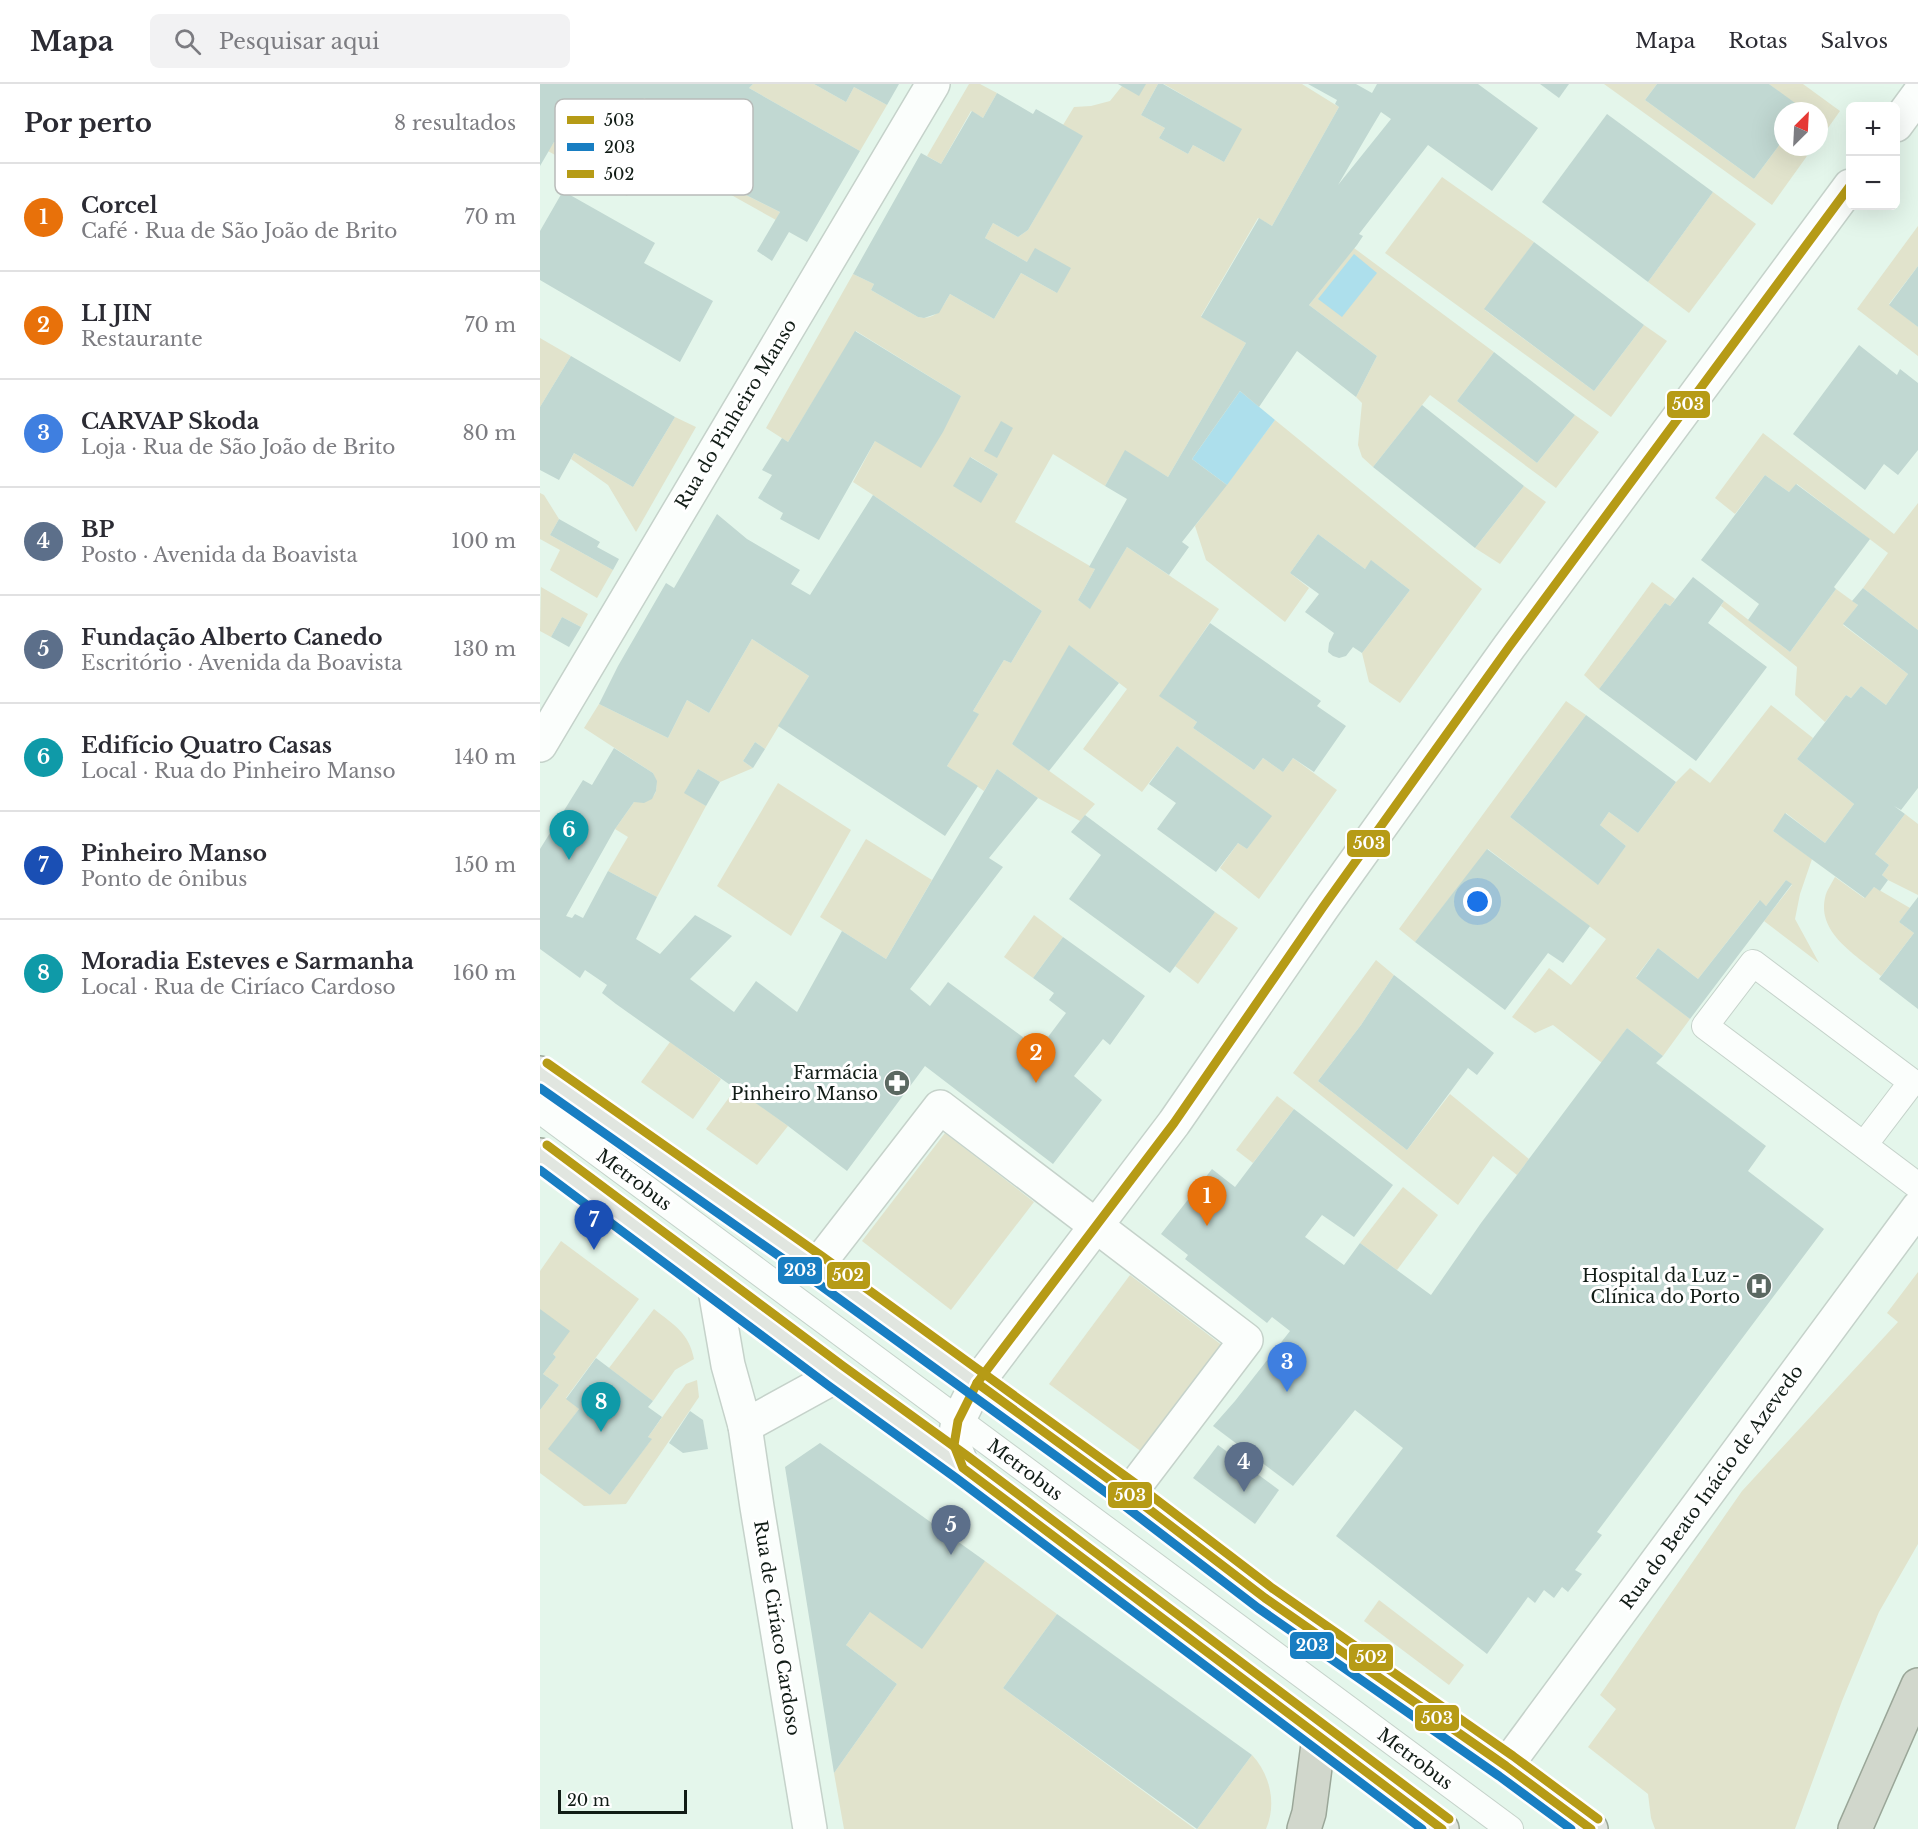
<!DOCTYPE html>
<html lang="pt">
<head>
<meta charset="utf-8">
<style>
	:root { --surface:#fff; --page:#f2f2f3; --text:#2b2b33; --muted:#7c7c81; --line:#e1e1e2; --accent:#0b8043 }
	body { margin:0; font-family:"Libre Baskerville",serif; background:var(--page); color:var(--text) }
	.controls { position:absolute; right:18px; top:18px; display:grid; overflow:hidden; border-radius:9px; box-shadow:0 6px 24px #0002 }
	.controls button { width:54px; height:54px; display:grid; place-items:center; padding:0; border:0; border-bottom:2px solid var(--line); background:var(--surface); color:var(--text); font:30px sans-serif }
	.compass { position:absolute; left:1234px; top:18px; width:54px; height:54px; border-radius:50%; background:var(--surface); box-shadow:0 6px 24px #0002; rotate:24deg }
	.scale { position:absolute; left:18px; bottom:15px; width:129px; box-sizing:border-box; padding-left:6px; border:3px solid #111c16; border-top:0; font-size:16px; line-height:21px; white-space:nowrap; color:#111c16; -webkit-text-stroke:4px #fff; paint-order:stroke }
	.you { position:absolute; left:938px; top:818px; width:21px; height:21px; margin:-15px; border:4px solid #fff; border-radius:50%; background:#1a73e8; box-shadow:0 0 0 9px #1a73e833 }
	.badge { display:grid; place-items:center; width:39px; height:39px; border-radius:50%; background:var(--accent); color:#fff; font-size:20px; font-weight:700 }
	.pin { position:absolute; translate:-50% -50px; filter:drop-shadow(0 2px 3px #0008) }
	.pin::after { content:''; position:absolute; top:32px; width:21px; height:18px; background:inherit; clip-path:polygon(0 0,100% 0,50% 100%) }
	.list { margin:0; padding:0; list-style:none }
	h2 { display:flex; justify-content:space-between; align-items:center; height:78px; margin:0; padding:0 24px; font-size:26px }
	h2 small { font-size:20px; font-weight:400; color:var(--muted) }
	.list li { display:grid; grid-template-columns:39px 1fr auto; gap:18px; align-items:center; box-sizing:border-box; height:108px; padding:0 24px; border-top:2px solid var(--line) }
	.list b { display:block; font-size:22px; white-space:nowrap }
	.list p { margin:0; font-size:20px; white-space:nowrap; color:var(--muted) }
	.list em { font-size:20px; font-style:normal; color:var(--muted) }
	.icon { flex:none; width:33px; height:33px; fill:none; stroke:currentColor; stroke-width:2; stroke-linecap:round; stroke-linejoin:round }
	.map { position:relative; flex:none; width:1378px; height:1745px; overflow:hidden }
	header { display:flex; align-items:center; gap:36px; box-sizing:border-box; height:84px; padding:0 30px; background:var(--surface); border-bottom:2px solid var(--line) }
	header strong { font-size:28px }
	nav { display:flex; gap:33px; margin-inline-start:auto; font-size:21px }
	.search { width:420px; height:54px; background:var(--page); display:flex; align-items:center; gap:15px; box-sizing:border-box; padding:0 21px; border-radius:9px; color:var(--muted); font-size:22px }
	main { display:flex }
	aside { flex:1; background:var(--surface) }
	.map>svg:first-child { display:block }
</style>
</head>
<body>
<header>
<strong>Mapa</strong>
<div class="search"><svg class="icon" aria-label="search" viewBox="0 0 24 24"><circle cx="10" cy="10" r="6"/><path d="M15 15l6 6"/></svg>Pesquisar aqui</div>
<nav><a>Mapa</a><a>Rotas</a><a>Salvos</a></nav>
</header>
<main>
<aside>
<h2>Por perto<small>8 resultados</small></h2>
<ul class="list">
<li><span class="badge" style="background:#e8710a">1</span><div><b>Corcel</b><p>Café · Rua de São João de Brito</p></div><em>70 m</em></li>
<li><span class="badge" style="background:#e8710a">2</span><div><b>LI JIN</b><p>Restaurante</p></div><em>70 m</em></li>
<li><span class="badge" style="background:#3f7fe0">3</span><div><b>CARVAP Skoda</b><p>Loja · Rua de São João de Brito</p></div><em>80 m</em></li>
<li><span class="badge" style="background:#5c6f8a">4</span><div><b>BP</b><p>Posto · Avenida da Boavista</p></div><em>100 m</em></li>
<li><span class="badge" style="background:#5c6f8a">5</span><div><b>Fundação Alberto Canedo</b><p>Escritório · Avenida da Boavista</p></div><em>130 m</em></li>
<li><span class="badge" style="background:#0f9aa8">6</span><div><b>Edifício Quatro Casas</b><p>Local · Rua do Pinheiro Manso</p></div><em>140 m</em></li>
<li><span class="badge" style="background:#1a4fb4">7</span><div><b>Pinheiro Manso</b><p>Ponto de ônibus</p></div><em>150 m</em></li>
<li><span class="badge" style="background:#0f9aa8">8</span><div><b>Moradia Esteves e Sarmanha</b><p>Local · Rua de Ciríaco Cardoso</p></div><em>160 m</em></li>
</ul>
</aside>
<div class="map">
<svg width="1378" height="1745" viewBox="0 0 1378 1745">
	<rect width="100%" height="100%" fill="#e4f6eb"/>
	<g fill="#e1e3cc" fill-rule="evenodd">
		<polygon points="213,0 274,0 306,18 314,3 347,21 320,67 209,4"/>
		<polygon points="429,0 440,0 457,9 443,34 431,27 401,80 387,72"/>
		<path d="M606,0H618L601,31L625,44L619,54L648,70L653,61L684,78L701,45L624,0H762L799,23L732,142L718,134L661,232L706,259L628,393L585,367L565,402L513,370L475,438L555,485L538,516L550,524L587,463L679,525L620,612L657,638L653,644L714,686L723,674L743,688L753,674L797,706L719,815L680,784L698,759L707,765L731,732L637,662L602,708L543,665L587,605L530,562L472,660L555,720L540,737L498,714L457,685L444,707L407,682L438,630L433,627L464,576L471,579L502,527L333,411L313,398L335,357L421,312L316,247L248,358L226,344L313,190L334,200L331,206L378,233C396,237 402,224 410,210L454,235L481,189L517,209L487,178L445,154L453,139L478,153L488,146L542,52L523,41L534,23L551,22L570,17L582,2ZM431,373L458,390L441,418Z"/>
		<polygon points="1064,0 1117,0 1105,16 1214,95 1243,56 1243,63 1255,63 1267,72 1232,121"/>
		<polygon points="1229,0 1263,0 1300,27 1283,51 1279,48 1279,27 1264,27"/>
		<polygon points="104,14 213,76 196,106 240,128 236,136 177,103 184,88 124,52 87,112 8,67 14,58 63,86"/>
		<polygon points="902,93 994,158 945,226 1054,307 1104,241 1127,257 1071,333 845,169"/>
		<polygon points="1173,108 1216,140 1149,229 1108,198"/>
		<polygon points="1378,142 1378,182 1349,220 1378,243 1378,272 1317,225"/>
		<polygon points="814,164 954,268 917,317 997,379 1035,331 1059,348 1016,404 890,311 833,383 822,373 818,361 822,319 816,313 837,272 769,221"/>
		<polygon points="0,254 31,272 0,323"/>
		<polygon points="135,333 156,343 96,448 68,401 31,375 34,369 93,403"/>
		<polygon points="735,336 942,505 860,619 829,598 822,569 870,506 832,477 825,485 778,450 750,489 769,504 745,538 666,476 655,442"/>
		<polygon points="1223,349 1354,450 1378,419 1378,546 1323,504 1348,469 1257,400 1249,408 1225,391 1195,430 1175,414"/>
		<polygon points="984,402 1006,418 960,480 935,464"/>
		<polygon points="0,409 4,411 19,435 10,451 73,486 57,514 10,486 20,466 0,455"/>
		<polygon points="1112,498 1135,515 1130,522 1125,519 1059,605 1044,591"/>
		<polygon points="1,503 48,530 41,543 22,533 11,553 0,547"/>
		<polygon points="1296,505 1318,521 1303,541 1368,590 1346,621 1321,602 1311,614 1306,611 1285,638 1255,611 1257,583 1181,522 1184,517 1250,568"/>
		<path d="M212,555L269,592L225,665L215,658L203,677L213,684L180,698L158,685L145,708L166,722L117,813L68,787L88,753L75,745L94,718C115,719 121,707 113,689L44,644L59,620L128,654L147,616L169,629Z"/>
		<polygon points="1026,617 1046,631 970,733 1057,800 1086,762 1060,741 1069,728 1098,749 1136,698 1150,684 1170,699 1231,621 1273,654 1257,675 1314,720 1285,759 1246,729 1233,747 1272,775 1260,810 1255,835 1279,879 1224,837 1252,801 1246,796 1226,822 1219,817 1158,895 1118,864 1096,893 1150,935 1123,972 1087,944 1062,979 1013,941 995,949 972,933 1009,884 1031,901 1066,855 948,765 875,858 859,845"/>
		<polygon points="238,699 311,746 251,852 177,802"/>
		<polygon points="1365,730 1378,740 1378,811 1348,796 1342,791 1349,781 1335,770"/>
		<polygon points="326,755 392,796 346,875 280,833"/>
		<path d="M1295,793L1324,814L1334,803L1370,824L1359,838L1374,849L1341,892C1318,872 1277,850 1285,814C1286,807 1292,799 1295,793Z"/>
		<polygon points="675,828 698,844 658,900 635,882"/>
		<polygon points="494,831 523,853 493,894 464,873"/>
		<polygon points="836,876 854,891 821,941 778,997 867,1066 910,1010 989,1075 977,1091 953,1072 918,1121 753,989"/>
		<polygon points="130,958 181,995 153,1035 101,998"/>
		<polygon points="196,1004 248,1042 217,1081 166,1045"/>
		<polygon points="737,1012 754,1025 713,1079 696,1066"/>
		<polygon points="405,1049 494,1118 411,1226 322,1157"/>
		<polygon points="863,1103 898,1131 857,1186 820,1159"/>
		<polygon points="21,1157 99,1215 26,1314 39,1325 9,1365 70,1411 111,1356 108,1353 146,1300 157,1296 159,1313 86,1420 44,1422 0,1389 0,1326 19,1301 3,1290 16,1273 13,1270 0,1225 0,1187"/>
		<polygon points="1378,1188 1378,1460 1339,1528 1302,1617 1255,1745 1115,1745 1111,1734 1108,1710 1048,1663 1076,1625 1060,1611 1202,1407 1358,1238 1347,1229"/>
		<polygon points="590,1191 683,1262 602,1368 509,1300"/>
		<path d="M114,1225C134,1241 149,1249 154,1275L135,1286L113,1317L69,1284Z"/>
		<polygon points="445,1477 517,1530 463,1604 655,1745 304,1745 294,1689 357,1600 306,1561 330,1528"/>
		<polygon points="839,1516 924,1581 909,1601 824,1537"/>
		<path d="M712,1671C730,1690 737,1720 726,1745H657Z"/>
	</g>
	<g fill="#addfec">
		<polygon points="814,170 837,189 802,233 778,215"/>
		<polygon points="700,307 735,336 687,401 652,375"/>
	</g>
	<g fill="#c1d8d2" fill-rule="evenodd">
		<polygon points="0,0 213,0 209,4 320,67 267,158 249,148 232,177 217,167 240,128 196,106 213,76 104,14 63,86 14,58 0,82"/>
		<polygon points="274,0 359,0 347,21 314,3 306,18"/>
		<polygon points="578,0 606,0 599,12"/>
		<polygon points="618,0 623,0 702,45 684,78 653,61 648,70 619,54 625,44 601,31"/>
		<path d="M768,0H816L832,9L837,0H938L998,44L952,107L888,61L819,150L823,152L817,161L769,221L837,272L816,313L757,267L719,323L700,307L652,375L687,401L642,458L649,463L629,491L587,463L550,525L538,516L555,485L549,483L587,415L565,402L585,366L628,393L706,259L661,233L719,134L732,142L799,23L795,20L797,16ZM841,28L851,35L798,101L832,43Z"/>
		<polygon points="1000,0 1029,0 1019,14"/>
		<polygon points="1117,0 1229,0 1266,27 1243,27 1243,56 1214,95 1105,16"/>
		<polygon points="457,9 493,30 496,25 543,52 488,146 478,153 453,139 445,154 487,178 495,164 531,184 517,209 481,189 454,235 410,210 399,229 384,234 378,233 331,206 334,200 313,190 381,69 401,80 432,27 443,34"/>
		<polygon points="1067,30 1173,108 1108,198 1002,118"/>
		<polygon points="23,107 115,159 104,179 173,217 140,278 0,196 0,147"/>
		<polygon points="994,158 1104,241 1054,307 944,225"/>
		<polygon points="1378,182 1378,243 1349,221"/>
		<polygon points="315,247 421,312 403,348 381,384 335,357 279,456 240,435 243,429 218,414 232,391 222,386 242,354 248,358"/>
		<polygon points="1319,261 1357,291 1360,285 1378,299 1378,366 1358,391 1344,380 1325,406 1253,350"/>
		<polygon points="954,268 1035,331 997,379 917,317"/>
		<polygon points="31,272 135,333 93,403 34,369 19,396 0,386 0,323"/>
		<polygon points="882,321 984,402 935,464 833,383"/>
		<polygon points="461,337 473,344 457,374 444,367"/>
		<polygon points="430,373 458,390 441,419 413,402"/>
		<polygon points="1225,391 1249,408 1256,400 1330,455 1294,503 1296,505 1250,568 1208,536 1219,520 1161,476"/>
		<polygon points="333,411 502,527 471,579 464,576 433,627 439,630 407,682 438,702 405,752 238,642 269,592 212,555 169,629 147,616 128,654 59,620 78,582 126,499 134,504 177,430 207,455 260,486 251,500 270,511"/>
		<polygon points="19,435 60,458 57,463 79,475 73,486 10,451"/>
		<polygon points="778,450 825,485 831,476 870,506 822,569 813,563 806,572 799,574 793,572 788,568 789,559 794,549 765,528 779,510 750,489"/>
		<polygon points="1153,493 1184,517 1168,539 1227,583 1156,677 1059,605 1125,519 1130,522"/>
		<polygon points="1323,504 1378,546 1378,704 1361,726 1354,722 1365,730 1335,770 1349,781 1342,791 1348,796 1340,807 1334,803 1325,814 1233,747 1245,729 1285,759 1314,720 1257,675 1306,611 1311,614 1321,602 1346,621 1368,590 1303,540 1318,521 1312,517"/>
		<polygon points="22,533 41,543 29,563 11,553"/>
		<polygon points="670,539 781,617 777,622 806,642 774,688 753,674 743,688 723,674 714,686 653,644 657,638 619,612"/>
		<polygon points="529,561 579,599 509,687 472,660"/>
		<polygon points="1046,631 1136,698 1098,749 1069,728 1060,741 1086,762 1058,801 970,733"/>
		<polygon points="215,658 225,665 213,684 203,677"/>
		<polygon points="637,662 732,732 707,765 698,759 676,788 617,745 636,719 609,700"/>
		<polygon points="74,664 113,689 117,697 116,707 112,715 104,719 94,718 75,745 26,832 32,834 35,830 43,834 68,787 117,813 96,855 120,870 155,831 192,852 150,895 194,928 216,897 257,928 302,847 346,875 457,685 498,714 449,774 463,783 370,905 390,922 408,898 499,965 526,929 509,916 514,909 493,894 523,853 605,912 570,961 563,955 534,992 562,1016 513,1080 385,982 307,1087 248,1042 76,920 62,909 67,901 45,886 40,894 0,865 0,765 43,696 52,701"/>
		<polygon points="158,685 180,698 166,722 144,709"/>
		<polygon points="545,731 675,828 630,889 529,815 561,771 531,748"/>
		<polygon points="947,765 1050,842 1023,879 1008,869 965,926 875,858"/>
		<polygon points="1246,796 1252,800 1150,935 1096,894 1118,864 1158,895 1220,816 1226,822"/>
		<polygon points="1378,813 1378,925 1339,895 1374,849 1359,838"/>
		<polygon points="854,891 954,969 937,991 928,984 867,1066 778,997 821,941"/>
		<polygon points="1087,944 1123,972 1116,979 1226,1062 1208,1087 1284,1145 1057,1448 1062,1451 1035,1486 1042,1490 1028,1508 1022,1503 1014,1514 1004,1506 995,1519 988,1513 947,1570 796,1452 863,1364 815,1326 753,1402 673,1342 695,1317 750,1247 732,1233 727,1239 645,1175 648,1171 621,1150 672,1085 695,1103 754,1025 853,1101 814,1153 782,1131 765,1153 804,1181 820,1159 891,1211 941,1139"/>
		<polygon points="0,1225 30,1247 13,1270 16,1273 3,1290 19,1301 0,1326"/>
		<polygon points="56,1274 113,1317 108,1323 122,1333 108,1353 112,1355 70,1411 8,1365 39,1325 26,1315"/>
		<polygon points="150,1327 163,1336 168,1365 143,1369 129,1359"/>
		<polygon points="280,1359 445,1477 382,1565 330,1528 306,1561 357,1600 294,1689 245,1383"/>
		<polygon points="678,1361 739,1406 715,1440 653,1394"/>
		<polygon points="517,1530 712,1671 657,1745 463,1604"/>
	</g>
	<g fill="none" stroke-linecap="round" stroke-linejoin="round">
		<g stroke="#c5d2ca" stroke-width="28">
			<g id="lane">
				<polyline points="0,1026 970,1745"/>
				<polyline points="1324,1061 1372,998 1213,879 1165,942 1378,1102"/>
			</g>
		</g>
		<g stroke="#c5d2ca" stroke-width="36">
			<g id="street">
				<polyline points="0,661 393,0"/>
				<polyline points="276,1183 400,1023 706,1256 589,1410"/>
				<polyline points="174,1200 188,1281 205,1342 296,1292"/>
				<polyline points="205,1342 217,1423 270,1745"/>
			</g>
		</g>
		<g stroke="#c5d2ca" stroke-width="36">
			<g id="secondary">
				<polyline points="1356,41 1378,11"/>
				<polyline points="423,1384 414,1361 418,1337 437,1299 634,1039 783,823 969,563 1310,102"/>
				<polyline points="966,1682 1378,1124"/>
			</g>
		</g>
		<g stroke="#9aa698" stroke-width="36">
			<g id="primary">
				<polyline points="0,989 276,1183 589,1410 725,1514 966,1682 1051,1745"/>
				<polyline points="0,1071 296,1292 423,1384 902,1745"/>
			</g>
		</g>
		<g stroke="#9aa698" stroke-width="36">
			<g id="highway">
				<polyline points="764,1745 769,1729 779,1653"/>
				<polyline points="1315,1745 1378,1601"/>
			</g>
		</g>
		<use href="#lane" stroke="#fbfefc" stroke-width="26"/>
		<use href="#street" stroke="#fbfefc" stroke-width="33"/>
		<use href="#secondary" stroke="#fbfefc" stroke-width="33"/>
		<use href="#primary" stroke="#e1e6e0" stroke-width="33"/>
		<use href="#highway" stroke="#d1d7cc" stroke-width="33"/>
		<g stroke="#fff" stroke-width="14">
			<g id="bus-1">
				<polyline points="437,1299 589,1410 725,1514 966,1682 1051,1745"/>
				<polyline points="902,1745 423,1384 414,1361 418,1337 437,1299 634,1039 783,823 969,563 1310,102"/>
			</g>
		</g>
		<g stroke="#fff" stroke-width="14">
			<g id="bus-2">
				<polyline points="0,1004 269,1193 582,1420 718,1524 959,1692 1031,1745"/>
				<polyline points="0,1086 289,1302 416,1394 882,1745"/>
			</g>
		</g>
		<g stroke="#fff" stroke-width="14">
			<g id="bus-3">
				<polyline points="7,979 283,1173 596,1400 732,1504 973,1672 1058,1735"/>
				<polyline points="7,1061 303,1282 430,1374 909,1735"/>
			</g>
		</g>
		<use href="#bus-1" stroke="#b69b16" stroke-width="9"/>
		<use href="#bus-2" stroke="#187ec2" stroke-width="9"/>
		<use href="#bus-3" stroke="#b69b16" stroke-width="9"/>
	</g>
	<defs>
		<g id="pharmacy-disc" transform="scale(1.35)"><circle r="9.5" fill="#5b6861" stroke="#fff"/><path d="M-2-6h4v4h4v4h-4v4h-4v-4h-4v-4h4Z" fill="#fff"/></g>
		<g id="hospital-disc" transform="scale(1.35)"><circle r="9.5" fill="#5b6861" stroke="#fff"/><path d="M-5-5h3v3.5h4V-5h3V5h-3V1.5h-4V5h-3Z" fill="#fff"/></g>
	</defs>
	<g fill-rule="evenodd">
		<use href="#pharmacy-disc" x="357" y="999"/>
		<use href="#hospital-disc" x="1219" y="1202"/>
	</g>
	<g text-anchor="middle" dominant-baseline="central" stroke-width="6" stroke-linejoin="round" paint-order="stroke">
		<g font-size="18" fill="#111c16" stroke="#fff">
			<text transform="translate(196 330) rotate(-59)">Rua do Pinheiro Manso</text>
			<text transform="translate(94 1096) rotate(37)">Metrobus</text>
			<text transform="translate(485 1386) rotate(37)">Metrobus</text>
			<text transform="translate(1172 1403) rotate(-54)">Rua do Beato Inácio de Azevedo</text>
			<text transform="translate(237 1544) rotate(81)">Rua de Ciríaco Cardoso</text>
			<text transform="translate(875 1675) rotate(37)">Metrobus</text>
		</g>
		<g font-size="18" fill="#111c16" stroke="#fff" text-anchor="end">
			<text x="338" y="989">Farmácia<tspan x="338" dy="21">Pinheiro Manso</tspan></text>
			<text x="1200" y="1192">Hospital da Luz -<tspan x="1200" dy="21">Clínica do Porto</tspan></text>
		</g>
	</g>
	<rect x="15" y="15" width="198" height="96" rx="9" fill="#fff" stroke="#b8bbb9" stroke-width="1.5"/>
	<rect x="27" y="32" width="27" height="8" fill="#b69b16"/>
	<rect x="27" y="59" width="27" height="8" fill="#187ec2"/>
	<rect x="27" y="86" width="27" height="8" fill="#b69b16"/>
	<g font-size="16" fill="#111c16">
		<text x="64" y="42">503</text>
		<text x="64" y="69">203</text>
		<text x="64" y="96">502</text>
	</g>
	<g stroke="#fff" stroke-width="2">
		<rect x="1126" y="306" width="45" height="29" rx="6" fill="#b69b16"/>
		<rect x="806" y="745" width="45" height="29" rx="6" fill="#b69b16"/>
		<rect x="237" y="1172" width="46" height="29" rx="6" fill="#187ec2"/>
		<rect x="286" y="1177" width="45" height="29" rx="6" fill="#b69b16"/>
		<rect x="567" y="1397" width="46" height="28" rx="6" fill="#b69b16"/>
		<rect x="749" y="1547" width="46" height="29" rx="6" fill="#187ec2"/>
		<rect x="808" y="1559" width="46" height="29" rx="6" fill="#b69b16"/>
		<rect x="874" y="1620" width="46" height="28" rx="6" fill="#b69b16"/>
	</g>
	<g font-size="16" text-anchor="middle" font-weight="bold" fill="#fff">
		<text x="1148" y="326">503</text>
		<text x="829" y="765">503</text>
		<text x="260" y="1192">203</text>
		<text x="308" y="1197">502</text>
		<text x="590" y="1417">503</text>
		<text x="772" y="1567">203</text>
		<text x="831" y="1579">502</text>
		<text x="897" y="1640">503</text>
	</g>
</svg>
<div class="controls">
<button>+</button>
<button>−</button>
</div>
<svg class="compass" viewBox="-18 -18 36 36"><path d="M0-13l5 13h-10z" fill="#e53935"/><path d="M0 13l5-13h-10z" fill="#7c7c81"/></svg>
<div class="scale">20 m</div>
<div class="you"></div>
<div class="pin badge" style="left:667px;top:1142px;background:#e8710a">1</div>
<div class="pin badge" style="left:496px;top:999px;background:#e8710a">2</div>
<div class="pin badge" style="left:747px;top:1308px;background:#3f7fe0">3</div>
<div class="pin badge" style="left:704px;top:1408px;background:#5c6f8a">4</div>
<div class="pin badge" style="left:411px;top:1471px;background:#5c6f8a">5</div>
<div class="pin badge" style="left:29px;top:776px;background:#0f9aa8">6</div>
<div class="pin badge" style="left:54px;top:1166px;background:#1a4fb4">7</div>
<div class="pin badge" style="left:61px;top:1348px;background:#0f9aa8">8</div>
</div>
</main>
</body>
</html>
